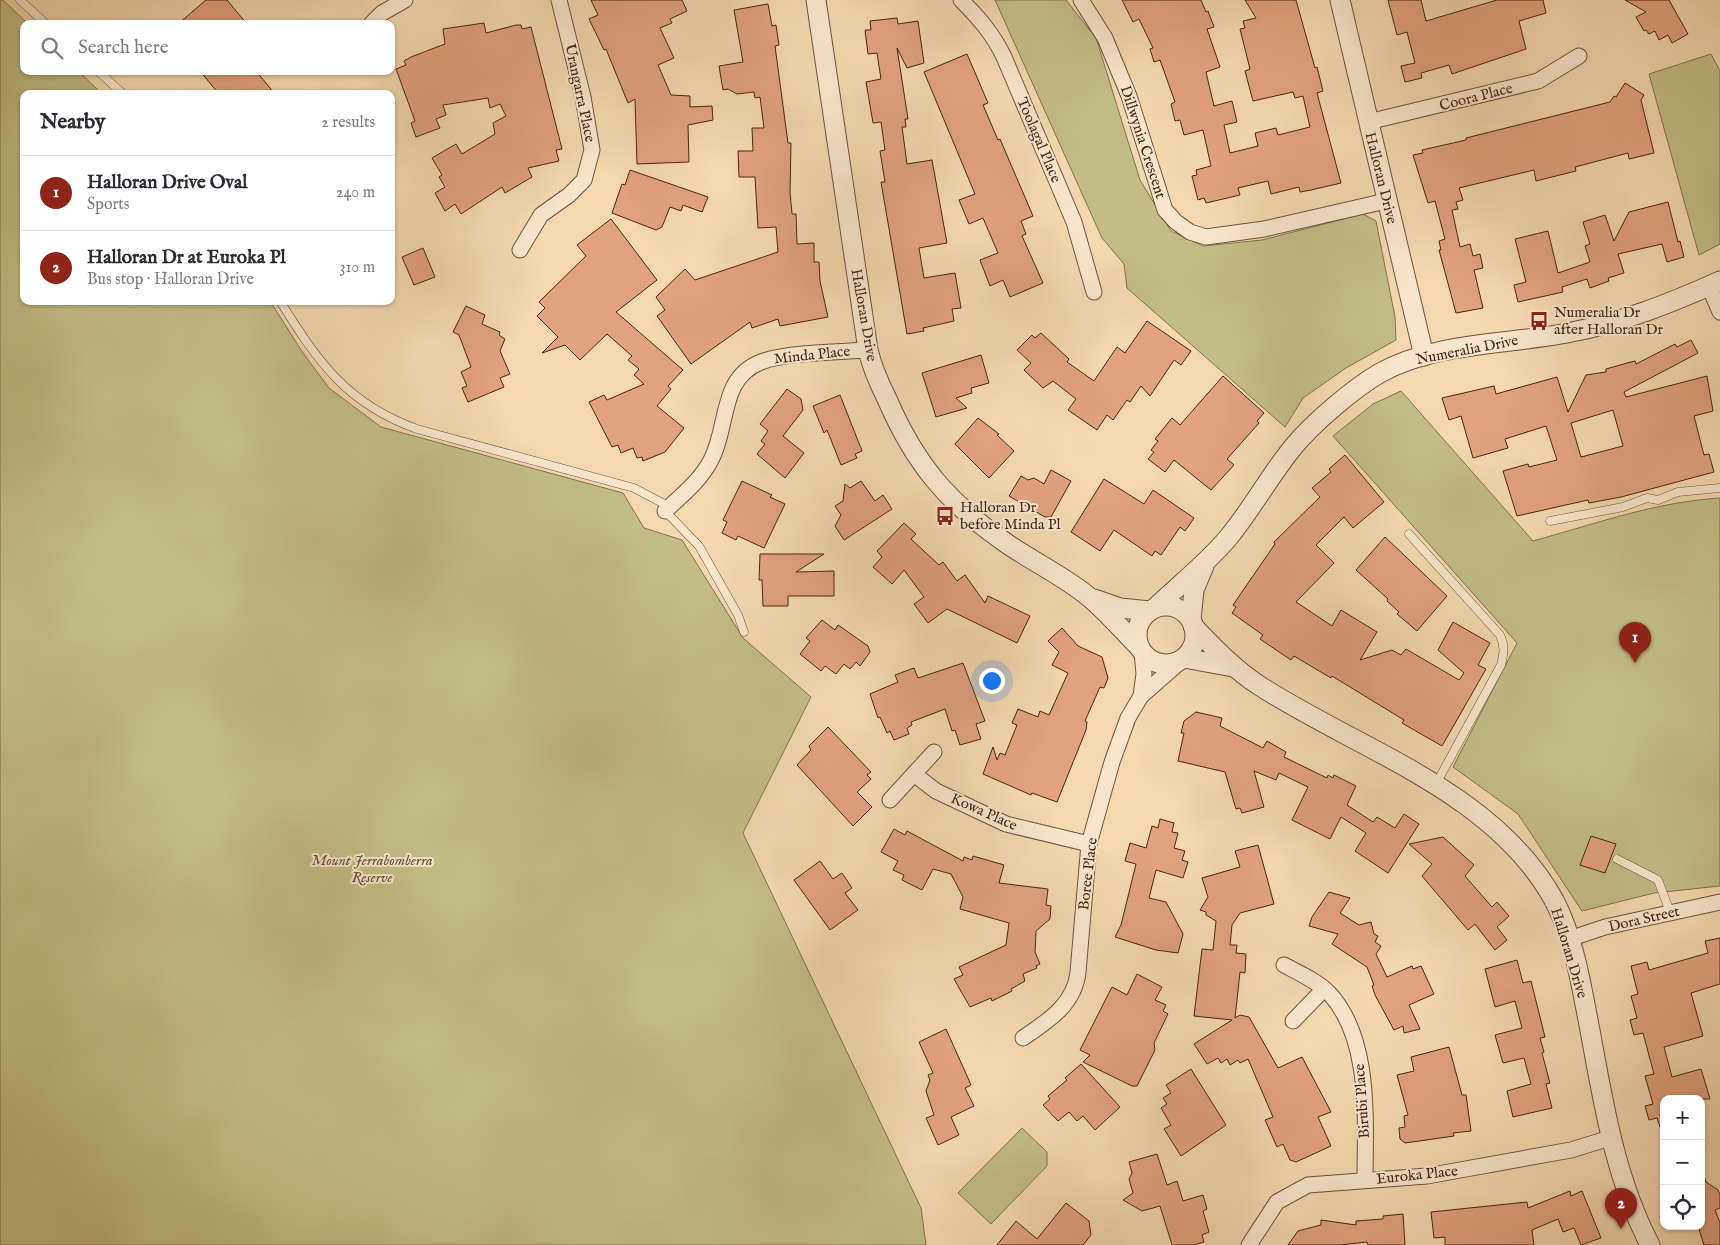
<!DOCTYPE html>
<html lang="en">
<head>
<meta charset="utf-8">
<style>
	:root { --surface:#fff; --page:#f2f2f3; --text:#2b2b33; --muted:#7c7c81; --line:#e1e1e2; --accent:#8f2418 }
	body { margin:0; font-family:"IM FELL English",serif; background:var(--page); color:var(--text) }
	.controls { position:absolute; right:15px; bottom:15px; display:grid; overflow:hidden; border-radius:10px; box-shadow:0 1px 4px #0004 }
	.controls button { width:45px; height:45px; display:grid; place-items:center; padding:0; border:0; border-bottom:1px solid var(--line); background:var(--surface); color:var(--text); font:25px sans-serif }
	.you { position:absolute; left:991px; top:680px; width:18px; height:18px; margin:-12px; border:4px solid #fff; border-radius:50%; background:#1a73e8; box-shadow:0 0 0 8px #1a73e833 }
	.badge { display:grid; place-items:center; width:32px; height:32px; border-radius:50%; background:var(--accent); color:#fff; font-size:16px; font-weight:700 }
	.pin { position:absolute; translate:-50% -41px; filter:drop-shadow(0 1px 2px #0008) }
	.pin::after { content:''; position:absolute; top:26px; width:18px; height:15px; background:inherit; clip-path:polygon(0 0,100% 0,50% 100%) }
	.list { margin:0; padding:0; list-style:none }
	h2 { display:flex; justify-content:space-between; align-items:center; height:65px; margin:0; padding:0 20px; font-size:21px }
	h2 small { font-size:16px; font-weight:400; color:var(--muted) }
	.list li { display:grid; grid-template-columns:32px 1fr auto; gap:15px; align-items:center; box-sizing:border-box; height:75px; padding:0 20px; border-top:1px solid var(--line) }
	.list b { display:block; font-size:19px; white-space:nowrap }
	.list p { margin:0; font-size:16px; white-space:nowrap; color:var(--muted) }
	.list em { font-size:16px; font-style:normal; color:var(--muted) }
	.icon { flex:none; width:28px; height:28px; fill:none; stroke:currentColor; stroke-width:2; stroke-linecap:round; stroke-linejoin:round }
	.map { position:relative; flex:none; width:1720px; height:1245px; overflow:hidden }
	.search { position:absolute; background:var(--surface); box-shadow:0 1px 4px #0004; left:20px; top:20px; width:375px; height:55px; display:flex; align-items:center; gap:12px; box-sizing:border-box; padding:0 18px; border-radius:10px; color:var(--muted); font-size:19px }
	.panel { position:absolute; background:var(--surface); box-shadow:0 1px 4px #0004; left:20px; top:90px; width:375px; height:215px; border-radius:10px }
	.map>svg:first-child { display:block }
</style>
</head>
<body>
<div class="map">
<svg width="1720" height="1245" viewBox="0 0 1720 1245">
	<rect width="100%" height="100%" fill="#f5d8b0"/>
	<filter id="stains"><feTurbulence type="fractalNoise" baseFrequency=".004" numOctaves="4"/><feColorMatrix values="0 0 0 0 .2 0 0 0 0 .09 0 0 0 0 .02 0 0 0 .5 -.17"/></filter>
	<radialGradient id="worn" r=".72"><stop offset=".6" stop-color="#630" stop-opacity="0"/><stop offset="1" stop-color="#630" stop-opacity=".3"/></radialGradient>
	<g fill="#c2bd87" stroke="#84704f">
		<polygon points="0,0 3,0 28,24 24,24 24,71 78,71 102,94 24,94 24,301 270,301 303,353 329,388 381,427 623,493 644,528 682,540 743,638 811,697 743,833 921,1208 926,1245 0,1245"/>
		<polygon points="995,0 1066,0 1096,38 1140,180 1171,231 1203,246 1262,240 1363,214 1376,221 1395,317 1396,340 1346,368 1303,398 1285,427 1127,288 1124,264 1102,238"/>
		<polygon points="1711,54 1720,71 1720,244 1699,255 1649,74"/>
		<path d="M1401,391L1533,541C1595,524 1655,502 1720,498V886L1654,893L1582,911L1518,814L1453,767L1517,643L1333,436L1373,404Z"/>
		<polygon points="1022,1128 1047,1152 1047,1166 991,1224 958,1193"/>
	</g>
	<g fill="#e2a17f" stroke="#472417" fill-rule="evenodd">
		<polygon points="206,0 227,0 247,24 178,24"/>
		<polygon points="591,0 682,0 687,11 670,19 672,23 660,28 674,58 658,65 671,95 690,96 690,107 712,106 713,120 688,125 689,162 637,164 635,99 628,103 606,49 604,50 589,19 598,15"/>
		<polygon points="1122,0 1201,0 1206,12 1208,11 1214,27 1207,29 1220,67 1206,72 1214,106 1232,101 1237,122 1224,125 1230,153 1258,146 1255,133 1276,128 1278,135 1310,127 1303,96 1295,98 1293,92 1253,101 1245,71 1250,69 1240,29 1245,28 1243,21 1256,18 1245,0 1296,0 1315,68 1317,67 1323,91 1317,93 1341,183 1311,190 1300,192 1299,187 1271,194 1268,181 1238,188 1240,195 1206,203 1204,198 1198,200 1192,176 1197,175 1196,170 1211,166 1203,130 1184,135 1180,120 1175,121 1171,104 1175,102 1160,60 1154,62 1150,49 1153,48 1139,19 1133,22"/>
		<polygon points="1388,0 1421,0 1426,21 1497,0 1543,0 1546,13 1519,21 1526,49 1452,74 1449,65 1421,73 1422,78 1405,82 1401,66 1415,63 1407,32 1397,35"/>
		<polygon points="1625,0 1669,0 1688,34 1672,43 1668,35 1659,40 1655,31 1649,34 1646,30 1644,31 1636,17 1646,12"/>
		<polygon points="768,4 772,26 776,25 779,45 775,46 788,143 791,143 790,192 792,214 796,214 797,244 814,243 814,262 819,262 820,281 828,317 780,326 778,319 752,328 750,322 691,364 657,316 665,310 656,297 685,269 695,280 778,252 776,227 758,228 755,177 739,177 738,151 753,151 752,128 764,128 760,97 755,98 754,92 737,94 728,89 723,90 719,66 743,62 734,10"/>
		<polygon points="897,18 898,24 918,21 924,63 907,68 897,48 908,119 905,119 906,127 902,127 907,164 932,160 947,243 919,248 924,278 955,273 961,308 952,309 954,321 923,328 924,331 907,334 881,182 885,182 880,151 885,150 881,122 873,123 866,82 881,79 877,53 868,54 865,30 871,30 870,21"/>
		<polygon points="484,23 486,33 516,25 521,25 522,29 531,27 562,149 556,150 559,161 528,168 532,177 505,193 502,187 461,214 455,204 445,211 435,193 445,187 439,177 442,175 432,158 456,144 462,154 495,134 493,123 506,116 500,104 490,108 488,98 443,105 446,115 436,119 440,128 416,137 411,123 415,121 396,69 406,65 404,61 411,57 445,44 443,29"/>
		<polygon points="967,54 988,103 983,105 998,140 1000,139 1033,216 1021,221 1026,234 1022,236 1043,283 1010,297 1003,280 990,286 980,260 998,253 983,218 969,224 959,200 975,194 924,72"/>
		<polygon points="200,71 256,71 275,94 219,94"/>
		<polygon points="1625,83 1644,95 1641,100 1654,153 1629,159 1628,153 1575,167 1576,171 1536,181 1534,170 1459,188 1463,200 1456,202 1458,209 1452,210 1460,247 1470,244 1473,256 1480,254 1483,268 1474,270 1483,308 1456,313 1439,250 1441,250 1439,241 1445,239 1435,201 1428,203 1413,155 1423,153 1422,150 1466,140 1466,138 1610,102 1614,96 1616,97"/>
		<polygon points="630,170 708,197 702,212 683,205 681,211 670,207 662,227 656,230 612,213 622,184 625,185"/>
		<polygon points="1668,202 1678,242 1680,241 1684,257 1667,262 1662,244 1618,254 1624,273 1608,278 1609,281 1590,288 1587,279 1562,287 1563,292 1518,302 1514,285 1526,282 1515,239 1548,231 1558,273 1590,262 1585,246 1590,244 1583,222 1605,215 1614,241 1629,212"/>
		<polygon points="611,219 657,280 616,312 683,370 668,386 671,389 657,406 684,428 665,452 643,461 642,457 637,458 633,448 621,453 618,445 612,447 589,402 604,395 607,400 644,384 634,375 639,369 628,360 632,356 607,334 580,360 565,345 542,353 558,337 537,316 545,308 539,302 586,256 577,245"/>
		<polygon points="423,248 435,277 414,285 402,257"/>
		<polygon points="466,306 485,315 482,324 500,332 499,335 505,339 500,351 510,374 500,378 504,387 468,402 462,388 467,386 461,372 471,367 459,335 453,332"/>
		<polygon points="1147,321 1191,351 1181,365 1174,360 1150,396 1141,386 1130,402 1127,400 1113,420 1107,415 1097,430 1068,410 1076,399 1053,381 1043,388 1024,370 1031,363 1017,350 1032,335 1035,338 1041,333 1069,359 1067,362 1094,381 1117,347 1125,353"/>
		<path d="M1691,340L1698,353L1624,392L1626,397L1707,376L1713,411L1694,416L1704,455L1709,454L1714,472L1621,497L1589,503L1588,500L1517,516L1503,471L1528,464L1529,467L1557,460L1546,426L1505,439L1508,448L1473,458L1461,416L1449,420L1442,398L1494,386L1496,394L1557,377L1568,412L1586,375L1606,372V369L1627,363L1635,361L1636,364L1675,344L1677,347ZM1613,410L1623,446L1581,457L1571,423Z"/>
		<polygon points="981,355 989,383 971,388 972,393 956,398 967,408 936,417 922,373"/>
		<polygon points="1223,376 1264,413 1257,421 1259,423 1227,459 1234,465 1211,490 1174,460 1165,472 1148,459 1154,452 1151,450 1158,441 1155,439 1172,418 1180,425"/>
		<polygon points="787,389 801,399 803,410 783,436 804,453 785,478 757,454 765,444 761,441 768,431 760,424"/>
		<polygon points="840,395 862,451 855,454 857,458 841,465 827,430 824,433 813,406"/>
		<polygon points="978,418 999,434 997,435 1014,451 989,478 955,444"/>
		<polygon points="1345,455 1384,502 1353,528 1344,517 1316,545 1334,563 1296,602 1332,626 1341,610 1377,632 1360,660 1392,650 1401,655 1406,649 1459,680 1464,673 1438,650 1453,622 1490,643 1478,665 1486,669 1442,746 1402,723 1404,720 1332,676 1331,678 1294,656 1291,660 1260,639 1263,635 1232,613 1236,607 1233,605 1275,544 1274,542 1320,497 1312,488 1331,472 1329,469"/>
		<polygon points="1051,470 1071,481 1051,517 1045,517 1009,496 1021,476 1028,480 1034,478 1044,484"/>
		<polygon points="1104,479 1144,504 1153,490 1194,518 1185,531 1180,527 1161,555 1155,551 1152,556 1114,530 1100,551 1071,532"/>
		<polygon points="742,481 772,495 770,497 785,504 764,548 738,536 736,540 722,533 727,522 723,520"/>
		<polygon points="861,481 875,501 883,495 892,509 844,540 835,526 841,515 835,506 843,501 845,484 850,488"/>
		<polygon points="904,523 916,534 911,539 939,565 943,562 957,581 965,575 985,603 988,596 1030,616 1017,643 947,609 928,623 914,604 924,597 904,570 892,584 873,567 882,557 877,551"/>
		<polygon points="1385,537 1447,596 1417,631 1397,614 1399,612 1387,601 1388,599 1356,570"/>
		<polygon points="760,554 824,554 796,572 834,571 834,596 788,596 788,606 763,606 762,580 759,580"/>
		<polygon points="822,620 835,630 838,625 868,646 870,652 860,666 856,662 850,669 844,664 836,674 825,666 821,671 800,654 810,641 806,638"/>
		<polygon points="1062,628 1078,646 1102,657 1108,678 1104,688 1100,687 1085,721 1087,722 1086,730 1057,802 1032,793 1031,795 983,774 993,747 997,760 1000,753 1005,755 1017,725 1012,723 1018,709 1038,717 1040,711 1049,715 1068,673 1052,665 1059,652 1048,641"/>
		<polygon points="963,663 985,721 976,724 981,739 960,745 955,730 952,731 945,709 911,722 912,725 907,728 909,734 894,740 890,731 887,733 880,717 878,718 870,694 898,682 895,675 914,668 918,678"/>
		<polygon points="1196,712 1222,718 1220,726 1263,748 1267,741 1286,752 1284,757 1327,778 1328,775 1333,778 1334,775 1356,786 1347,805 1373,822 1377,817 1395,828 1404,814 1419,824 1388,873 1355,851 1366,833 1341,817 1330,839 1292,820 1308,787 1279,773 1276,780 1254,771 1264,807 1242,813 1240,808 1236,809 1225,772 1178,761 1184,733 1181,733 1184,721"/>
		<polygon points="828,727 871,772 867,775 871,779 857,792 872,807 853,826 797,765 811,750 809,746"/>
		<polygon points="1160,819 1174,823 1172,832 1178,833 1174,848 1185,851 1182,860 1188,862 1183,878 1156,870 1149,898 1166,902 1183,934 1178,953 1156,950 1115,937 1121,925 1136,864 1125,861 1130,843 1146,848 1152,826 1158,828"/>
		<polygon points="894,829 905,835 907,831 963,861 964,857 972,860 973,856 1004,865 999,883 1048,889 1046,905 1051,906 1050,919 1036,931 1035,952 1040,964 1036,966 1037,968 1023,974 1025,981 1011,989 1012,991 992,1001 991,998 970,1007 954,979 963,975 959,967 1006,945 1009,923 960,909 963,897 951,874 933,869 922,890 902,880 904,875 893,870 898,861 881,852"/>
		<polygon points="1591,836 1616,844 1605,873 1580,865"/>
		<polygon points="1443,837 1474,865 1465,876 1492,907 1497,902 1509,916 1497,927 1507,940 1495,950 1475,924 1468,930 1422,876 1432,864 1409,844"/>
		<polygon points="1258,845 1274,904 1240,913 1232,925 1230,945 1237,945 1236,953 1246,954 1245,973 1240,972 1235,1018 1240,1015 1249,1017 1278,1068 1302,1057 1331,1112 1318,1117 1331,1146 1296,1162 1290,1160 1283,1144 1277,1147 1265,1120 1273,1117 1248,1059 1240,1063 1238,1060 1230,1065 1227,1059 1221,1063 1218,1058 1207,1064 1194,1044 1232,1020 1194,1016 1202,949 1213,950 1216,921 1206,915 1206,912 1200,910 1208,897 1202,878 1240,867 1235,851"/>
		<polygon points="820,861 833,879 842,873 852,888 845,893 858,910 830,930 794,880"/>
		<polygon points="1329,892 1350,898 1340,913 1359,925 1371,922 1374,934 1378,936 1375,942 1381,946 1376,954 1387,977 1412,966 1413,969 1421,966 1434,994 1409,1005 1420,1029 1404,1033 1403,1026 1394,1030 1375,995 1372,986 1374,985 1367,967 1332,944 1338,934 1309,926 1312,917"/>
		<polygon points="1720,938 1720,984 1691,993 1703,1036 1664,1047 1672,1077 1701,1069 1710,1099 1664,1099 1664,1127 1660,1127 1657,1118 1649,1120 1645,1106 1653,1104 1645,1076 1654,1074 1643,1033 1634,1035 1630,1020 1637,1018 1631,996 1638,994 1631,966 1647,962 1649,970 1708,953 1705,941"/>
		<polygon points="1517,960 1523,983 1531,981 1545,1037 1540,1038 1544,1052 1542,1053 1550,1083 1546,1084 1552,1108 1513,1117 1507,1091 1531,1084 1524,1058 1503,1063 1495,1035 1522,1028 1515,1001 1495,1007 1485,969"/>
		<polygon points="1137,974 1162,987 1155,1000 1166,1005 1163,1011 1168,1014 1154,1043 1155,1050 1137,1086 1132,1086 1083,1062 1090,1055 1080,1050 1112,987 1127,995"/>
		<polygon points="946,1029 971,1085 965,1088 974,1106 951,1117 959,1135 938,1145 926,1118 934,1115 926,1091 930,1080 928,1075 933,1073 919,1042"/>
		<polygon points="1449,1047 1462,1095 1466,1095 1471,1131 1453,1133 1454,1136 1405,1143 1400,1139 1399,1128 1405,1127 1404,1116 1408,1115 1397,1075 1414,1071 1411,1057"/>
		<polygon points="1081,1064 1120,1107 1095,1130 1083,1116 1077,1121 1069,1112 1058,1121 1043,1105 1050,1099 1048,1096 1067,1080 1065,1078"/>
		<polygon points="1191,1069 1226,1125 1181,1156 1164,1129 1171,1125 1161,1108 1167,1104 1163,1098 1171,1093 1166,1085"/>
		<polygon points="1157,1154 1167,1185 1177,1181 1183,1201 1203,1195 1207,1209 1203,1211 1209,1232 1202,1235 1204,1242 1194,1245 1172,1245 1160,1206 1142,1211 1123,1200 1133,1193 1129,1179 1132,1173 1129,1162"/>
		<polygon points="1704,1175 1706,1182 1718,1190 1720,1195 1720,1208 1715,1210 1720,1223 1720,1245 1704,1245 1698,1226 1701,1226 1701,1176"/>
		<polygon points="1570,1191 1571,1196 1582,1191 1601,1238 1581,1245 1574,1228 1563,1232 1558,1219 1532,1230 1534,1245 1445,1245 1445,1237 1434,1238 1431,1212 1527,1202 1528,1208"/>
		<polygon points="1066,1203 1089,1221 1091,1235 1083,1245 997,1245 1016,1221 1037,1239"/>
		<polygon points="1403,1214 1405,1245 1368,1245 1367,1242 1340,1245 1288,1245 1298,1231 1321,1225 1321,1220 1356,1225 1356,1221 1383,1219 1383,1216"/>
	</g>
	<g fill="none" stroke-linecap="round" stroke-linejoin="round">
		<g stroke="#72513d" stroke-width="9">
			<g id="service">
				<polyline points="20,0 46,24"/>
				<polyline points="98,71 123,94"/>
				<path d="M280,301C318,362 347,404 417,429L634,488L670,507"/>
				<polyline points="665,511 699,546 738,615 744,632"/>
				<polyline points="1550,521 1623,507 1647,498 1658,500 1678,492 1720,488"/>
				<path d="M1409,534L1500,635C1505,646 1504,653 1501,665L1436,784"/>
				<polyline points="1617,859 1658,880 1670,912"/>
			</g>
		</g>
		<g stroke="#72513d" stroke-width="17">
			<g id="minor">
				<path d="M961,0C979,18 993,34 1004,57L1074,222L1094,292"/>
				<polyline points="1081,0 1105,38 1129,96 1165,210 1176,222 1190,232 1206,237 1264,229 1386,201"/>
				<polyline points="371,24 382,13 405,0"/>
				<polyline points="1368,122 1538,81 1579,56"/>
				<polyline points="520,250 541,215 569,195 584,180 592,150 583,97 559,0"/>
				<polyline points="1709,286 1720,312"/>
				<path d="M665,511C681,496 701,480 711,460C729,427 719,378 761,362C786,352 839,352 868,350"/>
				<polyline points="1141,696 1144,674 1142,651"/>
				<polyline points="914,774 936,791 1006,824 1089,844"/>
				<polyline points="890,800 934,752"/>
				<polyline points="1569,939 1605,927 1720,902"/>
				<path d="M1284,965C1299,973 1317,981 1329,993C1372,1039 1365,1122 1365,1180"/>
				<polyline points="1293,1021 1324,989"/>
				<path d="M1023,1038C1048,1021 1075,1004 1078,972L1089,844L1112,762L1128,718L1141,696L1182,660"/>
				<polyline points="1249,1245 1277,1202 1308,1185 1427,1176 1571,1150 1610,1138"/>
			</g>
		</g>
		<g stroke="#72513d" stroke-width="21">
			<g id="tertiary">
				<path d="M816,0L868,350C872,367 879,383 887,399C915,464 948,503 1006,543C1033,562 1064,576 1089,597C1107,612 1123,631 1140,648"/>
				<polyline points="1340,0 1424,356"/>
				<polyline points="1094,599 1120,608 1150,611"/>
				<circle cx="1166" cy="635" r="29"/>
				<path d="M1155,608C1179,585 1206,564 1228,538C1252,509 1270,475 1294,446C1313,423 1354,388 1380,373C1436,342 1505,345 1567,333C1621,323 1671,303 1720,281"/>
				<polyline points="1191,620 1194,590 1204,566"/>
				<path d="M1193,626C1214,648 1235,670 1260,686C1359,750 1496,792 1555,902C1574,939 1581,984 1589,1025C1603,1100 1614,1176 1650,1245"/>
				<polyline points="1184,658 1233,667"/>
			</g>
		</g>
		<use href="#service" stroke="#f8e6cc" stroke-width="8"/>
		<use href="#minor" stroke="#f8e6cc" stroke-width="15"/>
		<use href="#tertiary" stroke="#f8e6cc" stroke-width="19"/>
	</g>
	<defs>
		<g id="bus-bare" transform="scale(1.5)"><path d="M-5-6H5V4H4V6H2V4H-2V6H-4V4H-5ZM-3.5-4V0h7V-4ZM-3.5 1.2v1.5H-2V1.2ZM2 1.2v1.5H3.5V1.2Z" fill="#8f2418" stroke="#f8e6cc" stroke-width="2.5" paint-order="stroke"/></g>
	</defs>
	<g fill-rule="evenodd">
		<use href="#bus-bare" x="1539" y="321"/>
		<use href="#bus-bare" x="945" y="516"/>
	</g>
	<g text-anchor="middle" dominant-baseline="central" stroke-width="4" stroke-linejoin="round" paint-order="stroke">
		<g font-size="15" fill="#472417" stroke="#f8e6cc">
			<text transform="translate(580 93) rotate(78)">Urangarra Place</text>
			<text transform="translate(1476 97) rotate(-14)">Coora Place</text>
			<text transform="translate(1039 140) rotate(67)">Toolagal Place</text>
			<text transform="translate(1143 142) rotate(72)">Dillwynia Crescent</text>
			<text transform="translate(1381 178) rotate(76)">Halloran Drive</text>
			<text transform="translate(864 315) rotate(80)">Halloran Drive</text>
			<text transform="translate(1467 350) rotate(-11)">Numeralia Drive</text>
			<text transform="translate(812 355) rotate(-6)">Minda Place</text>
			<text transform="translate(984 812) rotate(24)">Kowa Place</text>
			<text transform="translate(1088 874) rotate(-83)">Boree Place</text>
			<text transform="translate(1644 919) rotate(-13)">Dora Street</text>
			<text transform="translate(1569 953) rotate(73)">Halloran Drive</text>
			<text transform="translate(1362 1101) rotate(-94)">Birubi Place</text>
			<text transform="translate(1417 1175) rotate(-6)">Euroka Place</text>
		</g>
		<g font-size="15" fill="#472417" stroke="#f8e6cc" text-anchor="start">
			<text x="1554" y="312">Numeralia Dr<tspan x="1554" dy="17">after Halloran Dr</tspan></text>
			<text x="960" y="507">Halloran Dr<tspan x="960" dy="17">before Minda Pl</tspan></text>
		</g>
		<g font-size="15" font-style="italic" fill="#664a33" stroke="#f8e6cc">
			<text x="372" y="860">Mount Jerrabomberra<tspan x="372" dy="17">Reserve</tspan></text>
		</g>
	</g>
	<rect width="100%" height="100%" filter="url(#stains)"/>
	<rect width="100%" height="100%" fill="url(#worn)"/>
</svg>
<div class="controls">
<button>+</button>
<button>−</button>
<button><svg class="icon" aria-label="locate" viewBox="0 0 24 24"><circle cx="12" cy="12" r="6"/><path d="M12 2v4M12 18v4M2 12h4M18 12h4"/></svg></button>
</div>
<div class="you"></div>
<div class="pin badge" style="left:1635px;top:663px">1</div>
<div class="pin badge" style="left:1621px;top:1229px">2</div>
<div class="search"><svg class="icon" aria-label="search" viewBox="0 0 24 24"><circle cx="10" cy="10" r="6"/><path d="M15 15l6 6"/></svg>Search here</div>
<section class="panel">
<h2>Nearby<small>2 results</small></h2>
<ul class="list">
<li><span class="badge">1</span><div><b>Halloran Drive Oval</b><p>Sports</p></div><em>240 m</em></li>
<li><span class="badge">2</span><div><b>Halloran Dr at Euroka Pl</b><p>Bus stop · Halloran Drive</p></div><em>310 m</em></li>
</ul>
</section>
</div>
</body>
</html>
